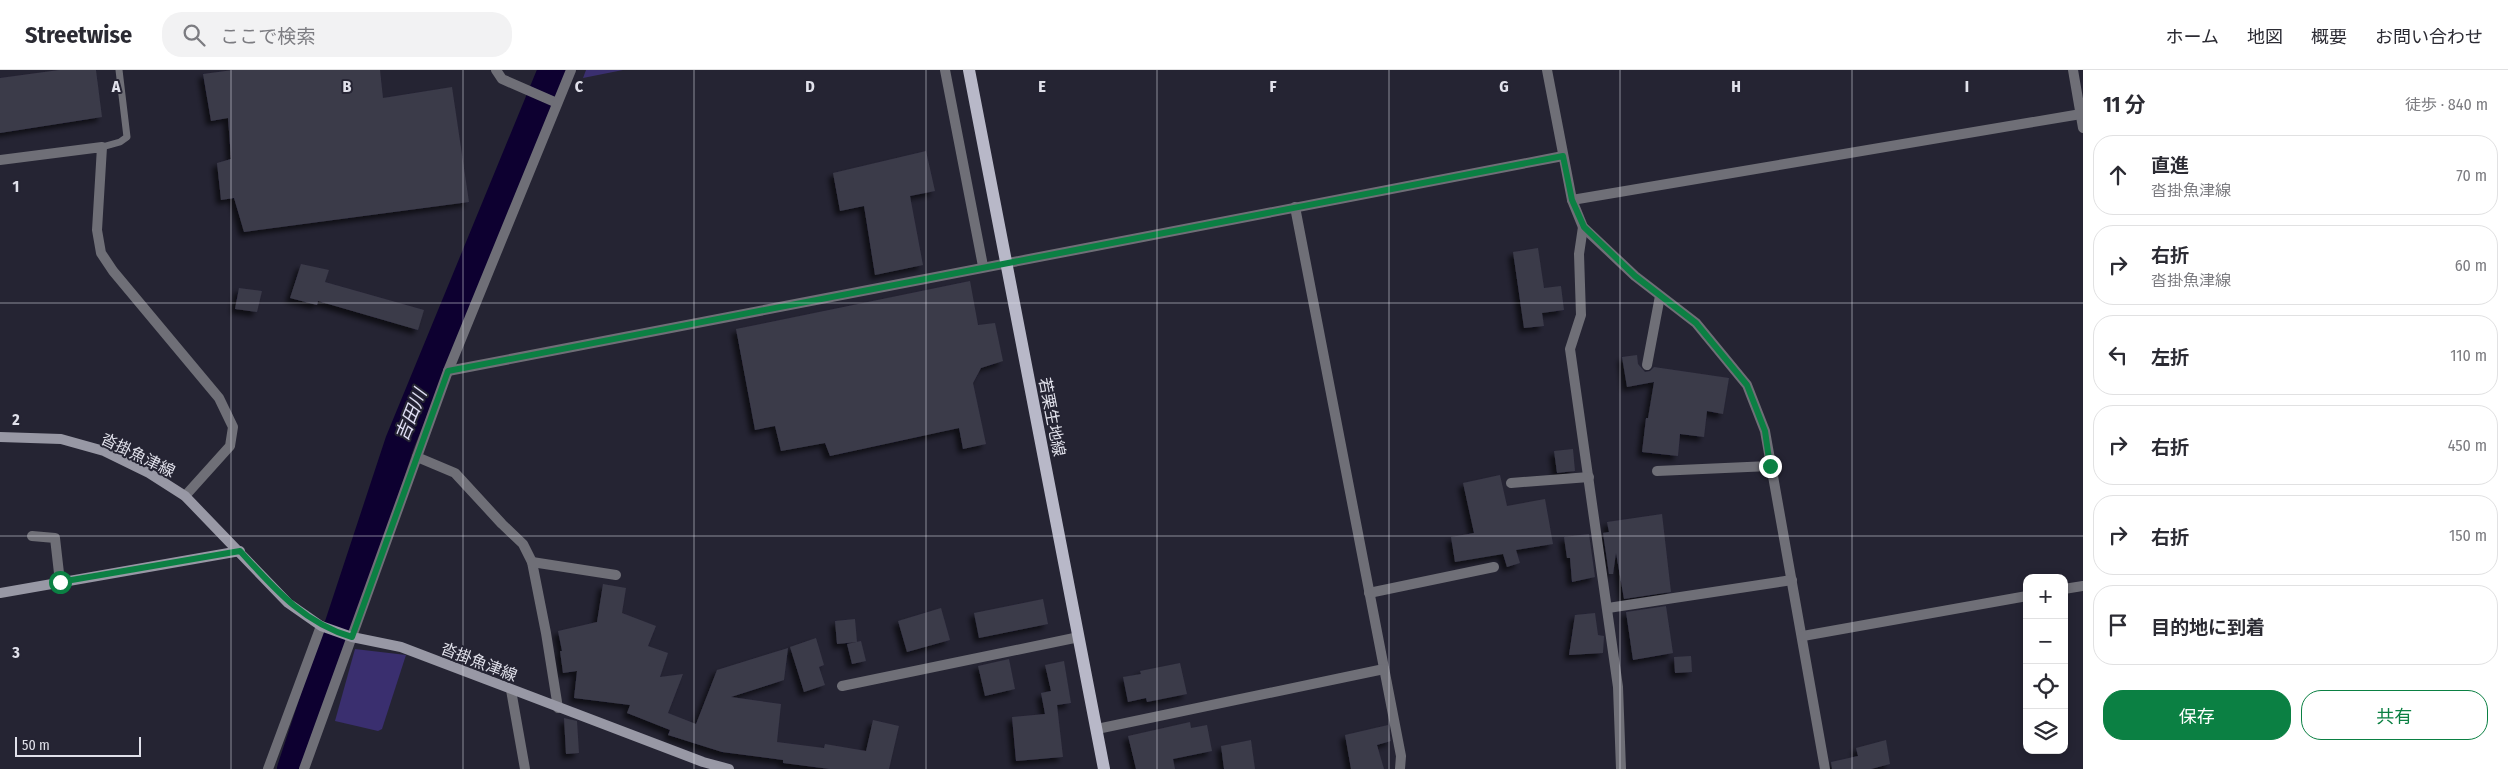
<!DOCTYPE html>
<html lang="ja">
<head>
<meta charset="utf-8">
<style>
	:root { --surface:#fff; --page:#f2f2f3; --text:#2b2b33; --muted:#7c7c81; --line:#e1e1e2; --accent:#0b8043 }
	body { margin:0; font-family:"Fira Sans Condensed","Noto Sans JP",sans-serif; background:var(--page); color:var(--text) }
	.controls { position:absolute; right:15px; bottom:15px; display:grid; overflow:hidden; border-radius:10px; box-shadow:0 2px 8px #0003 }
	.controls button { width:45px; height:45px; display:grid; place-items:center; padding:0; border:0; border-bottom:1px solid var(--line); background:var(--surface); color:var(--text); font:25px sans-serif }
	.scale { position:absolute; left:15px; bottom:12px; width:126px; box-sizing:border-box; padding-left:5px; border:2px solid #e1e1eb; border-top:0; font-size:14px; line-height:18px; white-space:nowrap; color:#e1e1eb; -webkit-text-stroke:4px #252433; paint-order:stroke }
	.stop { position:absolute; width:15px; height:15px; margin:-11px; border:4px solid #0b8043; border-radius:50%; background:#fff }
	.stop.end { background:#0b8043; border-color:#fff; box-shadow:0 1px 5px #0008 }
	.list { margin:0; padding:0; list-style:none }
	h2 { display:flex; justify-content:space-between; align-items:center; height:65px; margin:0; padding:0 20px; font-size:21px }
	h2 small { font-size:16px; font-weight:400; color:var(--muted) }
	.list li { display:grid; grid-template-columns:32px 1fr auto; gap:15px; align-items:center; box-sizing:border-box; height:80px; margin:0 10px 10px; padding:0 10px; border:1px solid var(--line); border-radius:20px }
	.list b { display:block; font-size:19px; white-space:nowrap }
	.list p { margin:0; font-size:16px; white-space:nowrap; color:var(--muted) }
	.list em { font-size:16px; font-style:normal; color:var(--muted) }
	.actions { display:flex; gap:10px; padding:15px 20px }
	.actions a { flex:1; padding:11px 0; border:1px solid var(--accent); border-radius:20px; text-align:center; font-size:18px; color:var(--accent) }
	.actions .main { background:var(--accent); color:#fff }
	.icon { flex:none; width:28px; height:28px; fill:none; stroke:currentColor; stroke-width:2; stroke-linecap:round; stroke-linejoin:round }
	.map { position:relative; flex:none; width:2083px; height:699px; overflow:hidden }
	header { display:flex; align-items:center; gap:30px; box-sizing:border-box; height:70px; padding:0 25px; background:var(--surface); border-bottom:1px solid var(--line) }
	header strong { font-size:24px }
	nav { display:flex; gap:28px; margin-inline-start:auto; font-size:18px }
	.search { width:350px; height:45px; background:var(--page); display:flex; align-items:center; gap:12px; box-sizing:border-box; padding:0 18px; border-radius:20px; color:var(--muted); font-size:19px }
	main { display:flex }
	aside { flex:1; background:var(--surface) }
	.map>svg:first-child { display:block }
</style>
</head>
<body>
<header>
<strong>Streetwise</strong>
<div class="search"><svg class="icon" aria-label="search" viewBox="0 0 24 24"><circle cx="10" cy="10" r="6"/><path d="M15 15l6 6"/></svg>ここで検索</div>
<nav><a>ホーム</a><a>地図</a><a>概要</a><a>お問い合わせ</a></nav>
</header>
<main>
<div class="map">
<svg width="2083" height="699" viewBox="0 0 2083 699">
	<defs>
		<filter id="shadow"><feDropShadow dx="-4.5" dy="4.5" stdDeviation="2.5" flood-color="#0009"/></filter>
	</defs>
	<rect width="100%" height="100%" fill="#252433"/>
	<g fill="#3a2f6f">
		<polygon points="586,0 623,0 583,8"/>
		<polygon points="355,579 406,585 382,659 378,661 335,651"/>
	</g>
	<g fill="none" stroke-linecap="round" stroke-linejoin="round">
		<polyline stroke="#0d0030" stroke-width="30" points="292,699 400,372 553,0"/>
	</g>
	<g fill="#3b3a4a" filter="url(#shadow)">
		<polygon points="59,0 96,0 102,47 0,63 0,8"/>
		<polygon points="233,0 380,0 383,28 452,17 469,132 244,162 234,128 221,130 217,93 231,89 228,48 211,51 203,4"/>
		<polygon points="926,81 935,121 910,126 923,195 875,205 864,136 840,141 833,103"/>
		<polygon points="1538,178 1544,218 1561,216 1564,240 1542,243 1544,256 1524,258 1513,182"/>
		<polygon points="301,194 329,200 325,212 424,240 418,260 318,231 317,235 290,228"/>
		<polygon points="970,211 978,255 995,253 1003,291 981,298 973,313 986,374 963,379 959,358 830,386 825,373 781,381 775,356 755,360 736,259"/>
		<polygon points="239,218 262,221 257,242 235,239"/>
		<polygon points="1637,285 1638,294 1645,302 1650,301 1654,297 1729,308 1723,344 1707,341 1704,367 1680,364 1678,386 1642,382 1646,348 1648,348 1654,312 1627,317 1622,287"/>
		<polygon points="1573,379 1575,401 1557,403 1554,381"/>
		<polygon points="1500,405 1507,436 1545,429 1553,474 1516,480 1520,493 1507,497 1503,484 1455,492 1451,467 1474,463 1463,413"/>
		<polygon points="1662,444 1671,522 1624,529 1616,483 1613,504 1609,504 1603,463 1609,462 1607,452"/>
		<polygon points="1589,464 1595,507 1572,512 1570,488 1567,488 1564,467"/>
		<polygon points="603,514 626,518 622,543 656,556 648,576 668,583 660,607 683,604 668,643 696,654 717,600 788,578 784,610 731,627 781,634 777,672 824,678 825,674 866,681 873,650 899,656 889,699 830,699 783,693 783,690 722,682 668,665 670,660 627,643 630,635 574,628 577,601 563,603 560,581 562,581 558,561 597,552"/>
		<polygon points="1043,529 1048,554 979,568 974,543"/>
		<polygon points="1666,536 1673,583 1633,590 1626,542"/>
		<polygon points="941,538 950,570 907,582 898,551"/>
		<polygon points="1595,543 1598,565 1604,566 1603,583 1569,585 1575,545"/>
		<polygon points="855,549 857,572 837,574 835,551"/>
		<polygon points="816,568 824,595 819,597 825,615 804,622 790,577"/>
		<polygon points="861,571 866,591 852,594 847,574"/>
		<polygon points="1691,586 1692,602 1675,603 1674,587"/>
		<polygon points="1009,589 1015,619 985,626 978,596"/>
		<polygon points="1064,591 1071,633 1057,635 1063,687 1016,691 1012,647 1045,644 1041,623 1051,621 1045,595"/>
		<polygon points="1180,593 1187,624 1147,632 1146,628 1128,632 1123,607 1141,604 1140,601"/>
		<polygon points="564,648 577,651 579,683 566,684"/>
		<polygon points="1190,652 1191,658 1207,655 1212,681 1173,689 1175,699 1136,699 1128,666"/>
		<polygon points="1388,655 1391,671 1377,675 1384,699 1351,699 1345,665"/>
		<polygon points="1251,670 1255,699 1224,699 1221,676"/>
		<polygon points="1886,670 1890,694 1871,699 1832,699 1831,692 1858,686 1856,678"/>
	</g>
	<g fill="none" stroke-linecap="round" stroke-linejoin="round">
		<polyline stroke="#6f6f77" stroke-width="7" points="102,77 120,72 127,67 119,0"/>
		<g stroke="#6f6f77" stroke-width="10">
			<polyline points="496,0 502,9 557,33"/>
			<polyline points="945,0 983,196"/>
			<polyline points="1547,0 1572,130 1583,157 1635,206 1696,253 1747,315 1765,361 1825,699"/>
			<polyline points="2073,0 2083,58"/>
			<polyline points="0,90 102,77 97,160 101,183 113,201 219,328 233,357 230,376 185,426"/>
			<polyline points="1572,130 2081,44"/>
			<polyline points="1295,137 1401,686 1400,699"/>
			<polyline points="1583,157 1579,184 1581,245 1570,279 1618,617 1621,699"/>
			<polyline points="1647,295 1660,226"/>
			<polyline points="448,301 1563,86"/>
			<polyline points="417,387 455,403 502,454 523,474 532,492 546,563 558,638"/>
			<polyline points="1657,401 1770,396"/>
			<polyline points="1511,413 1589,407"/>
			<polyline points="32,466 55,468 60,512"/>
			<polyline points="532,492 616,505"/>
			<polyline points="2064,519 2083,516"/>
			<polyline points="1369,523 1494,497"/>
			<polyline points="1608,538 1792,510"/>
			<polyline points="1803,566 2027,526"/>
			<polyline points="842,616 1079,567"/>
			<polyline points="511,620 525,699"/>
			<polyline points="1097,659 1384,599"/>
			<polyline points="268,699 321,556"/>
			<polyline points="304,699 448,301 571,0"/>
		</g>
		<g stroke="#9898a5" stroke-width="10">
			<polyline points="0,367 61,369 104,381 149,403 185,426 288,533 321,556 352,567 401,577 703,692 729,699"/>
			<polyline points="0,523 240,481"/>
		</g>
		<polyline stroke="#b8b8c8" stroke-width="12" points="969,0 1104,699"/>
	</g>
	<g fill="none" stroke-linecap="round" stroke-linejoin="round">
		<path stroke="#0b8043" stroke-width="6" d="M60,512L240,481C273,517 303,553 352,567L448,301L1563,86L1572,130L1584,157L1635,206L1696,253L1747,315L1765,361L1770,396"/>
	</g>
	<path fill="none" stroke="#e1e1eb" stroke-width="1" stroke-opacity="0.55" d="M231,0V699M463,0V699M694,0V699M926,0V699M1157,0V699M1389,0V699M1620,0V699M1852,0V699M0,233H2083M0,466H2083"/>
	<g text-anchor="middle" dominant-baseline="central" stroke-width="4" stroke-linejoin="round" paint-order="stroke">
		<g font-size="16" fill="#e1e1eb" stroke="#252433">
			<text transform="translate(1052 347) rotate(79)">若栗生地線</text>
			<text transform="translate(138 385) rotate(26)">沓掛魚津線</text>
			<text transform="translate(479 592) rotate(21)">沓掛魚津線</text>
		</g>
		<g font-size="18" font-style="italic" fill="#e0dff5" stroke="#252433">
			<text transform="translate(411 345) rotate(-68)">吉田川</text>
		</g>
	</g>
	<g font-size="16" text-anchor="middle" font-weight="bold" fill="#e1e1eb" stroke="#252433" stroke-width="4" stroke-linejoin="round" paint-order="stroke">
		<text x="116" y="22">A</text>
		<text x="347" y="22">B</text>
		<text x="579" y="22">C</text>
		<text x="810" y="22">D</text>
		<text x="1042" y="22">E</text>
		<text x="1273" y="22">F</text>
		<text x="1504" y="22">G</text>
		<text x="1736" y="22">H</text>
		<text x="1967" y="22">I</text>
		<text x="16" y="122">1</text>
		<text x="16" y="355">2</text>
		<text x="16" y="588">3</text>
	</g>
</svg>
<div class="controls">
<button>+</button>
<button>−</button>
<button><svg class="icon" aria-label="locate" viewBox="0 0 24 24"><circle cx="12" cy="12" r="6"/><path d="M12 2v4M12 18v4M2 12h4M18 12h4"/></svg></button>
<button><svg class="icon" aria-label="layers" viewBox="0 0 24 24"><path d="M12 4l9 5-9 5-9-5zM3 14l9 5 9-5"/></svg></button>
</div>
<div class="scale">50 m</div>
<div class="stop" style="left:60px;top:512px"></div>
<div class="stop end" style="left:1770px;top:396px"></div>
</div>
<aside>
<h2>11 分<small>徒歩 · 840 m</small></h2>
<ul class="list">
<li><svg class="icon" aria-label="ahead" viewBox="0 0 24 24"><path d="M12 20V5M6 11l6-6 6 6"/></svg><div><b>直進</b><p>沓掛魚津線</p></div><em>70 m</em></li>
<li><svg class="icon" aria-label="right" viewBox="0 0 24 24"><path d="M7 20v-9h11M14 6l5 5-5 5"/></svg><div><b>右折</b><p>沓掛魚津線</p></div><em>60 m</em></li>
<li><svg class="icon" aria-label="left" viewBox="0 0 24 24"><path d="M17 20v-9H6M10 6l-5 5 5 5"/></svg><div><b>左折</b></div><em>110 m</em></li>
<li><svg class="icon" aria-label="right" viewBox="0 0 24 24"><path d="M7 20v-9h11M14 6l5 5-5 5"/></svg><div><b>右折</b></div><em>450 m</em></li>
<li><svg class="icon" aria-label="right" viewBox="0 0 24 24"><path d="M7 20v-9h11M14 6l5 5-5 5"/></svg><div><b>右折</b></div><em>150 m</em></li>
<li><svg class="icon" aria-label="arrive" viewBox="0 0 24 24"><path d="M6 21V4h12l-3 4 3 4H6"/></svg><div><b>目的地に到着</b></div></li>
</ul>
<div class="actions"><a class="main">保存</a><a>共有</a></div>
</aside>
</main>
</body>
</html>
